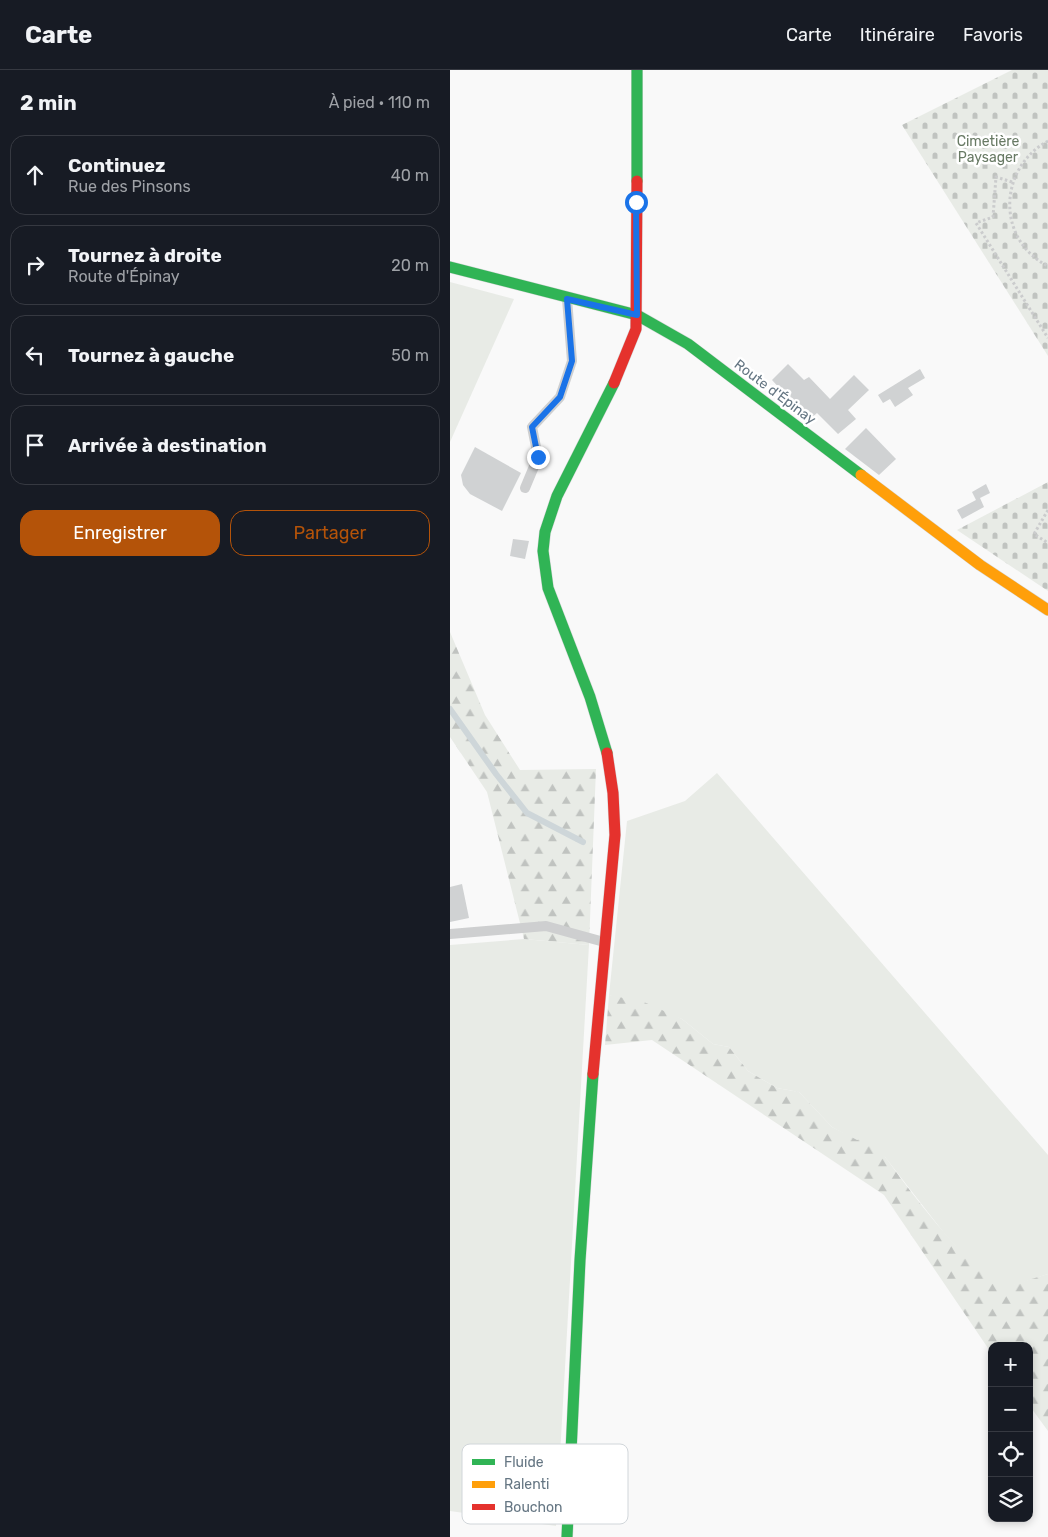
<!DOCTYPE html>
<html lang="fr">
<head>
<meta charset="utf-8">
<style>
	:root { --surface:#171b24; --page:#242831; --text:#f1f3f6; --muted:#9ea1a6; --line:#363941; --accent:#b45309 }
	body { margin:0; font-family:Rubik,sans-serif; background:var(--page); color:var(--text) }
	.controls { position:absolute; right:15px; bottom:15px; display:grid; overflow:hidden; border-radius:10px; box-shadow:0 2px 8px #0003 }
	.controls button { width:45px; height:45px; display:grid; place-items:center; padding:0; border:0; border-bottom:1px solid var(--line); background:var(--surface); color:var(--text); font:25px sans-serif }
	.stop { position:absolute; width:15px; height:15px; margin:-11px; border:4px solid #1a73e8; border-radius:50%; background:#fff }
	.stop.end { background:#1a73e8; border-color:#fff; box-shadow:0 1px 5px #0008 }
	.list { margin:0; padding:0; list-style:none }
	h2 { display:flex; justify-content:space-between; align-items:center; height:65px; margin:0; padding:0 20px; font-size:21px }
	h2 small { font-size:16px; font-weight:400; color:var(--muted) }
	.list li { display:grid; grid-template-columns:32px 1fr auto; gap:15px; align-items:center; box-sizing:border-box; height:80px; margin:0 10px 10px; padding:0 10px; border:1px solid var(--line); border-radius:15px }
	.list b { display:block; font-size:19px; white-space:nowrap }
	.list p { margin:0; font-size:16px; white-space:nowrap; color:var(--muted) }
	.list em { font-size:16px; font-style:normal; color:var(--muted) }
	.actions { display:flex; gap:10px; padding:15px 20px }
	.actions a { flex:1; padding:11px 0; border:1px solid var(--accent); border-radius:15px; text-align:center; font-size:18px; color:var(--accent) }
	.actions .main { background:var(--accent); color:#fff }
	.icon { flex:none; width:28px; height:28px; fill:none; stroke:currentColor; stroke-width:2; stroke-linecap:round; stroke-linejoin:round }
	.map { position:relative; flex:none; width:598px; height:1467px; overflow:hidden }
	header { display:flex; align-items:center; gap:30px; box-sizing:border-box; height:70px; padding:0 25px; background:var(--surface); border-bottom:1px solid var(--line) }
	header strong { font-size:24px }
	nav { display:flex; gap:28px; margin-inline-start:auto; font-size:18px }
	main { display:flex }
	aside { flex:1; background:var(--surface) }
	.map>svg:first-child { display:block }
</style>
</head>
<body>
<header>
<strong>Carte</strong>
<nav><a>Carte</a><a>Itinéraire</a><a>Favoris</a></nav>
</header>
<main>
<aside>
<h2>2 min<small>À pied · 110 m</small></h2>
<ul class="list">
<li><svg class="icon" aria-label="ahead" viewBox="0 0 24 24"><path d="M12 20V5M6 11l6-6 6 6"/></svg><div><b>Continuez</b><p>Rue des Pinsons</p></div><em>40 m</em></li>
<li><svg class="icon" aria-label="right" viewBox="0 0 24 24"><path d="M7 20v-9h11M14 6l5 5-5 5"/></svg><div><b>Tournez à droite</b><p>Route d'Épinay</p></div><em>20 m</em></li>
<li><svg class="icon" aria-label="left" viewBox="0 0 24 24"><path d="M17 20v-9H6M10 6l-5 5 5 5"/></svg><div><b>Tournez à gauche</b></div><em>50 m</em></li>
<li><svg class="icon" aria-label="arrive" viewBox="0 0 24 24"><path d="M6 21V4h12l-3 4 3 4H6"/></svg><div><b>Arrivée à destination</b></div></li>
</ul>
<div class="actions"><a class="main">Enregistrer</a><a>Partager</a></div>
</aside>
<div class="map">
<svg width="598" height="1467" viewBox="0 0 598 1467">
	<defs>
		<pattern id="forest-firs" width="22" height="20" patternUnits="userSpaceOnUse" patternTransform="scale(1.25)"><rect width="22" height="20" fill="#e8ebe6"/><path d="M5 1l3.5 6h-7zM16 11l3.5 6h-7z" fill="#c0c3c0"/></pattern>
		<pattern id="cemetery-stones" width="16" height="16" patternUnits="userSpaceOnUse" patternTransform="scale(1.25)"><rect width="16" height="16" fill="#e8ebe6"/><path d="M2 7V4a2 2 0 0 1 4 0v3zM10 15v-3a2 2 0 0 1 4 0v3z" fill="#c0c3c0"/></pattern>
	</defs>
	<rect width="100%" height="100%" fill="#f9f9f9"/>
	<g fill="#e8ebe6">
		<polygon points="0,212 64,229 0,372"/>
		<polygon points="267,703 598,1085 598,1204 549,1220 524,1197 494,1163 435,1087 382,1057 349,1022 327,1018 298,1001 279,977 263,974 232,949 159,925 177,751 235,731"/>
		<polygon points="74,869 139,875 106,1456 0,1441 0,875"/>
	</g>
	<g fill="url(#forest-firs)">
		<polygon points="0,562 35,645 70,700 146,699 139,875 74,869 37,722 0,667"/>
		<path d="M159,925L194,932L232,949L263,974L279,977L298,1001L327,1018L349,1022L382,1057L407,1070L421,1067C459,1121 500,1175 549,1219L598,1204V1361L579,1335V1276H542V1284L434,1125L202,970L155,975Z"/>
	</g>
	<g fill="url(#cemetery-stones)">
		<polygon points="562,0 598,0 598,286 452,55"/>
		<polygon points="598,412 598,521 507,460"/>
	</g>
	<g fill="none" stroke-linecap="round" stroke-linejoin="round">
		<polyline stroke="#ced6d9" stroke-width="6" points="0,639 46,704 77,743 133,772"/>
	</g>
	<g fill="#d0d2d3">
		<polygon points="338,294 354,310 359,307 380,329 404,305 419,320 398,340 406,349 388,364 367,343 359,350 322,310"/>
		<polygon points="470,299 475,308 458,318 463,325 445,337 440,329 433,333 428,325"/>
		<polygon points="416,358 446,389 429,405 395,379"/>
		<polygon points="25,377 71,403 52,441 20,424 13,415 11,405"/>
		<polygon points="536,414 540,423 530,428 534,437 512,449 507,440 526,430 522,422"/>
		<polygon points="63,469 79,471 75,489 60,486"/>
		<polygon points="12,814 19,848 0,852 0,817"/>
	</g>
	<g fill="none" stroke-linecap="round" stroke-linejoin="round">
		<g stroke="#d5d6d7" stroke-width="12">
			<g id="fast">
				<polyline points="187,111 187,0"/>
				<polyline points="0,197 187,245 238,274 411,405"/>
				<polyline points="157,683 140,627 98,518 93,481 95,462 107,426 164,313"/>
				<polyline points="117,1467 130,1190 143,1004"/>
			</g>
		</g>
		<g stroke="#d5d6d7" stroke-width="12">
			<polyline id="slow" points="411,405 530,495 598,540"/>
		</g>
		<g stroke="#d5d6d7" stroke-width="12">
			<g id="jam">
				<polyline points="164,313 186,259 187,111"/>
				<polyline points="143,1004 165,765 163,723 157,683"/>
			</g>
		</g>
		<g stroke="#cbcccd" stroke-width="3" stroke-dasharray="2.5 2.5" stroke-linecap="butt">
			<path d="M598,71C548,98 546,170 598,196"/>
			<polyline points="562,112 546,107 543,147 526,153 598,268"/>
			<polyline points="598,440 584,464 598,473"/>
		</g>
		<g stroke="#cecfd0" stroke-width="10">
			<polyline points="75,418 88,387 82,357 110,327 122,291 117,229"/>
			<polyline points="0,864 96,856 154,872"/>
		</g>
		<use href="#fast" stroke="#30b455" stroke-width="11"/>
		<use href="#slow" stroke="#ff9f0a" stroke-width="11"/>
		<use href="#jam" stroke="#e5322d" stroke-width="11"/>
	</g>
	<g fill="none" stroke-linecap="round" stroke-linejoin="round">
		<polyline stroke="#1a73e8" stroke-width="6" points="88,387 82,357 110,327 122,291 117,229 187,245 186,132"/>
	</g>
	<g text-anchor="middle" dominant-baseline="central" stroke-width="5" stroke-linejoin="round" paint-order="stroke">
		<g font-size="14" fill="#687a64" stroke="#fff">
			<text x="538" y="71">Cimetière<tspan x="538" dy="16">Paysager</tspan></text>
		</g>
		<g font-size="14" fill="#657683" stroke="#fff">
			<text transform="translate(325 322) rotate(37)">Route d'Épinay</text>
		</g>
	</g>
	<rect x="12" y="1374" width="166" height="80" rx="8" fill="#fff" stroke="#d1d6da" stroke-width="1"/>
	<rect x="22" y="1389" width="23" height="6" fill="#30b455"/>
	<rect x="22" y="1411" width="23" height="7" fill="#ff9f0a"/>
	<rect x="22" y="1434" width="23" height="6" fill="#e5322d"/>
	<g font-size="14" fill="#657683">
		<text x="54" y="1397">Fluide</text>
		<text x="54" y="1419">Ralenti</text>
		<text x="54" y="1442">Bouchon</text>
	</g>
</svg>
<div class="controls">
<button>+</button>
<button>−</button>
<button><svg class="icon" aria-label="locate" viewBox="0 0 24 24"><circle cx="12" cy="12" r="6"/><path d="M12 2v4M12 18v4M2 12h4M18 12h4"/></svg></button>
<button><svg class="icon" aria-label="layers" viewBox="0 0 24 24"><path d="M12 4l9 5-9 5-9-5zM3 14l9 5 9-5"/></svg></button>
</div>
<div class="stop" style="left:186px;top:132px"></div>
<div class="stop end" style="left:88px;top:387px"></div>
</div>
</main>
</body>
</html>
